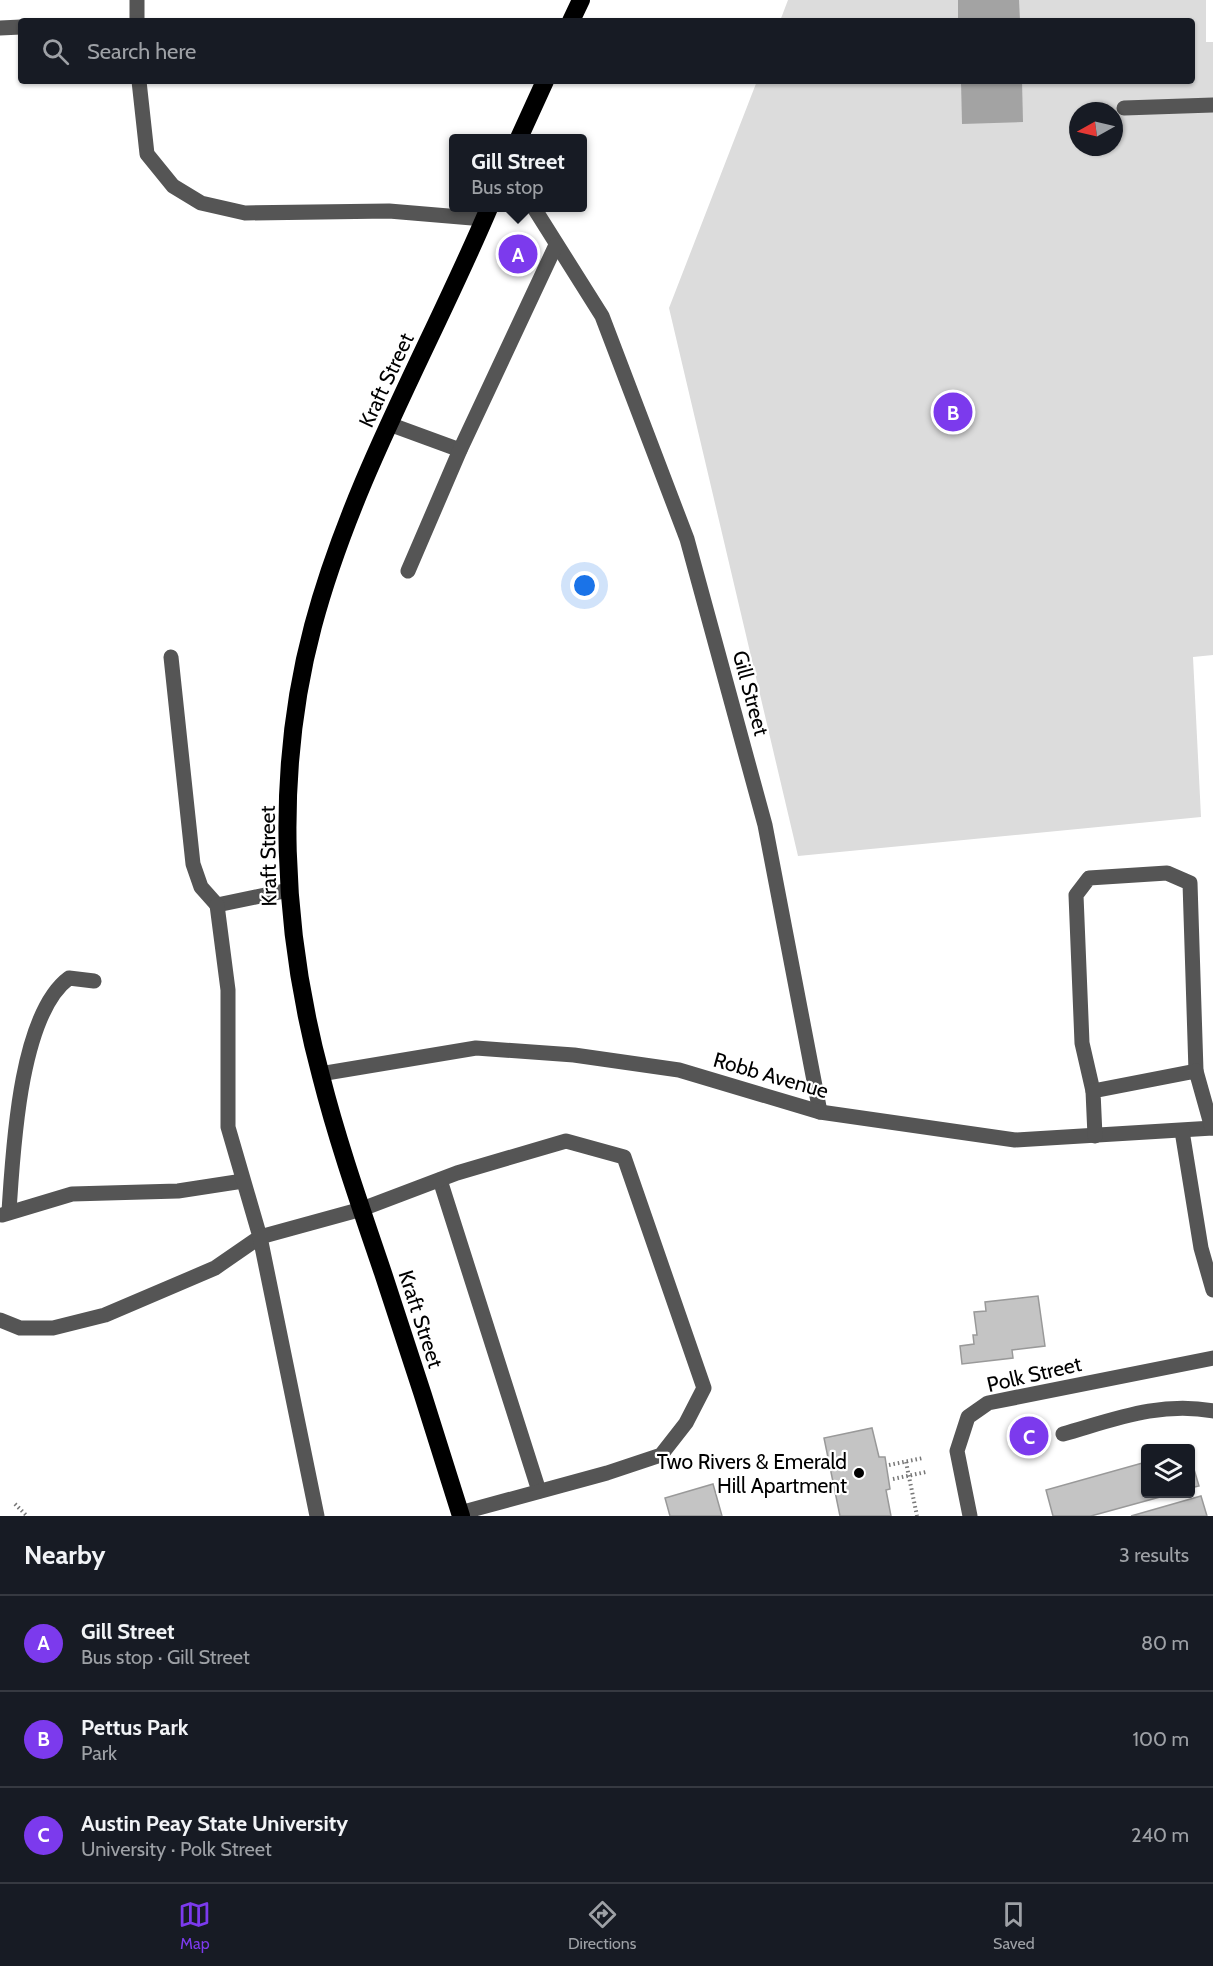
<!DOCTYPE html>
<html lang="en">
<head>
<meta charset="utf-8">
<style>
	:root { --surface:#171b24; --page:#20242c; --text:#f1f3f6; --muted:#9ea1a6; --line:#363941; --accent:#7c3aed }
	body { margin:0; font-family:Cabin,sans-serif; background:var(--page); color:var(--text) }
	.controls { position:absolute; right:18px; bottom:18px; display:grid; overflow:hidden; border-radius:6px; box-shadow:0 2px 4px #0004 }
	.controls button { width:54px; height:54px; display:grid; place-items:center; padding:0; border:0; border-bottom:2px solid var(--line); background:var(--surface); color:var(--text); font:30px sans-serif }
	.compass { position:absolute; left:1069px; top:102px; width:54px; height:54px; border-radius:50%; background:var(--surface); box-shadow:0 2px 4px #0004; rotate:262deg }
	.you { position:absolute; left:585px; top:586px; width:21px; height:21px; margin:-15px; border:4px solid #fff; border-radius:50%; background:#1a73e8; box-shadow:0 0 0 9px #1a73e833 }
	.badge { display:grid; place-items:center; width:39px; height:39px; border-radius:50%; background:var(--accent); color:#fff; font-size:20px; font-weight:700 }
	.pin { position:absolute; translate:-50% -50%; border:3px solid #fff; box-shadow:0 2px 6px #0006 }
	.popup { position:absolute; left:449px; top:134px; width:138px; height:78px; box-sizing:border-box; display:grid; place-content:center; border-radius:6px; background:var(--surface); filter:drop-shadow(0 2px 4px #0005); font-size:20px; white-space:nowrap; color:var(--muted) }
	.popup b { font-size:22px; color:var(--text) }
	.popup::after { content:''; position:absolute; left:50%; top:100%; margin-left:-12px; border:12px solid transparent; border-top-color:var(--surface) }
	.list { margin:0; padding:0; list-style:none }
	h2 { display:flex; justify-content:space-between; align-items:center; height:78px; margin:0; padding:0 24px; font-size:26px }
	h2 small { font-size:20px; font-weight:400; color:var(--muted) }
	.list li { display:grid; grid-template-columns:39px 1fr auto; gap:18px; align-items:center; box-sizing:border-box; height:96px; padding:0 24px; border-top:2px solid var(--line) }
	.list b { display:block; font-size:22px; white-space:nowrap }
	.list p { margin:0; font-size:20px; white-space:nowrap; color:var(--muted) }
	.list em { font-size:20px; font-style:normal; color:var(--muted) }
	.icon { flex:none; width:33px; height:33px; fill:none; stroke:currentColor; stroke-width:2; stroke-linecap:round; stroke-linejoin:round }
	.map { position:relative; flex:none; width:1213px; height:1516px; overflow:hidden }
	.search { position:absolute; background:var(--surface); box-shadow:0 2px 4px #0004; left:18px; right:18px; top:18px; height:66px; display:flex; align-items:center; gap:15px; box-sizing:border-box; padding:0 21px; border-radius:6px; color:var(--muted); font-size:22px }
	.sheet { height:366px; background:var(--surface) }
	nav { display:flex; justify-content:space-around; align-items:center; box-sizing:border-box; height:84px; border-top:2px solid var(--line); background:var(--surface); font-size:16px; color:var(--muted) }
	nav a { display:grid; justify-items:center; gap:3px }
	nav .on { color:var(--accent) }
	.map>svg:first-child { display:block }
</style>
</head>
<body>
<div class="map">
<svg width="1213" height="1516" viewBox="0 0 1213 1516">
	<rect width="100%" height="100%" fill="#fff"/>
	<path fill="#dcdcdc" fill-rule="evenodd" d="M788,0H1206V42H1213V655L1193,657L1201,817L798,856L669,308L757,81H1192V21H780ZM1078,111H1114V147H1078Z"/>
	<g fill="#a3a3a3">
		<polygon points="958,0 1019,0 1020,21 958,21"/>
		<polygon points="961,81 1022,81 1023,122 962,124"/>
	</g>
	<g fill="#c4c4c4" stroke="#999" stroke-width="1.5">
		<polygon points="1038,1296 1045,1346 1012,1350 1013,1358 962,1364 960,1346 974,1344 973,1335 977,1335 974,1312 986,1311 985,1302"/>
		<polygon points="872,1428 879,1457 885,1457 890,1489 886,1490 891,1516 840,1516 824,1438"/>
		<polygon points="1190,1456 1199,1486 1190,1488"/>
		<polygon points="1146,1462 1146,1494 1171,1494 1091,1516 1053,1516 1046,1490"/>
		<polygon points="713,1484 722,1516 670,1516 665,1498"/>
		<polygon points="1201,1496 1207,1516 1131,1516"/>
	</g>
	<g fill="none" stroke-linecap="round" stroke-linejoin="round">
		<g stroke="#777" stroke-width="4" stroke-dasharray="1.5 3" stroke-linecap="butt">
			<polyline points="906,1462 917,1516"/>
			<polyline points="889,1465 923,1458"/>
			<polyline points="893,1479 926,1472"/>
			<polyline points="15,1504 27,1516"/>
		</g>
		<g stroke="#555" stroke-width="15">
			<polyline points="137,0 137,21"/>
			<polyline points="0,28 21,27"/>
			<polyline points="139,81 147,154 173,186 201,203 245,213 389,211 484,219"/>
			<polyline points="1124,108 1213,105"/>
			<polyline points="534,208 602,316 687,539 765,825 820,1112"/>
			<polyline points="389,424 460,450"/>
			<polyline points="408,571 460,450 556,245"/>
			<polyline points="171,657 193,864 201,887 217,905 289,890"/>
			<polyline points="320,1074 476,1048 574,1055 679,1070 820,1112 1015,1140 1213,1128"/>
			<polyline points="1093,1091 1082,1043 1076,895 1089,878 1167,873 1190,883 1196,1071"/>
			<polyline points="1182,1131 1201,1248 1213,1290"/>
			<polyline points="1095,1136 1093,1091 1196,1071 1212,1128"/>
			<polyline points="440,1180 539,1491"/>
			<path d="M9,1211C13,1152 19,1015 69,978L94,981"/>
			<polyline points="2,1215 72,1194 178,1191 243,1181"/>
			<polyline points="0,1320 20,1328 53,1328 105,1315 215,1268 260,1237 228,1127 228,990 217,905"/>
			<path d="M1063,1434C1113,1420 1160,1401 1213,1411"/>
			<polyline points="317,1516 260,1237 362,1209 457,1173 566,1141 624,1157 704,1388 686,1423 661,1455 607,1473 460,1513"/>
			<polyline points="970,1516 957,1451 968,1417 988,1403 1213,1358"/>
		</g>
		<g stroke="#000" stroke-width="18">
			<polyline points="571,21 581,0"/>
			<polyline points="519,138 545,81"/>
			<path d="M461,1516C436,1435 410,1354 383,1273C361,1208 338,1143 321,1076C282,931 274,772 313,626C352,480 430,347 489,208"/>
		</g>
	</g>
	<circle fill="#000" stroke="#fff" stroke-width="2" cx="859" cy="1473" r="6"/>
	<g text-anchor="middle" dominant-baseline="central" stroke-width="4.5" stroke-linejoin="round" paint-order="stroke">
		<g font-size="21" fill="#000" stroke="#fff">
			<text transform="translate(386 380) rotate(-65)">Kraft Street</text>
			<text transform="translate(751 693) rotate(75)">Gill Street</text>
			<text transform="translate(268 856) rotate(-91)">Kraft Street</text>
			<text transform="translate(771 1075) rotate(16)">Robb Avenue</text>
			<text transform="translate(421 1319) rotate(72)">Kraft Street</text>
			<text transform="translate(1034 1374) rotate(-13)">Polk Street</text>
		</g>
		<g font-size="21" fill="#000" stroke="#fff" text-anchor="end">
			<text x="847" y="1461">Two Rivers &amp; Emerald<tspan x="847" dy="24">Hill Apartment</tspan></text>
		</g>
	</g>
</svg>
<div class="controls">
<button><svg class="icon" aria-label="layers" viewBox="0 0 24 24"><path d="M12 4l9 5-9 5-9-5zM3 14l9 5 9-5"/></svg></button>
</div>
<svg class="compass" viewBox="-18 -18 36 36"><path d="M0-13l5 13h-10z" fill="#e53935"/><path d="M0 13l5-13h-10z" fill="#9ea1a6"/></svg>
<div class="you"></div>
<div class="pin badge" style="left:518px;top:254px">A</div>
<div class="popup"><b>Gill Street</b>Bus stop</div>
<div class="pin badge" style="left:953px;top:412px">B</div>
<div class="pin badge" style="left:1029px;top:1436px">C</div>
<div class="search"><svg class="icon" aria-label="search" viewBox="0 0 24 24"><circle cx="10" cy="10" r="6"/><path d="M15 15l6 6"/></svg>Search here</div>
</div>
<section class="sheet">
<h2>Nearby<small>3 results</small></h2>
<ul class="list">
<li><span class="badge">A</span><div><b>Gill Street</b><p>Bus stop · Gill Street</p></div><em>80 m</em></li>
<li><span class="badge">B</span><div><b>Pettus Park</b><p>Park</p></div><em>100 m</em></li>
<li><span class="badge">C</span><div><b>Austin Peay State University</b><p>University · Polk Street</p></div><em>240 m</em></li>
</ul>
</section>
<nav>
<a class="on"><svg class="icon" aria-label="map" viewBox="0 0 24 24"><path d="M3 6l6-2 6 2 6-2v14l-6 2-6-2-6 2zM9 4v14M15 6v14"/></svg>Map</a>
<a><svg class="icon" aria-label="directions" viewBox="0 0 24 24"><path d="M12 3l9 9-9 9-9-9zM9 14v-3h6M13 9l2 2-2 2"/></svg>Directions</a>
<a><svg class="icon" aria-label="saved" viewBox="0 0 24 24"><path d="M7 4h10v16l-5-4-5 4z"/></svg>Saved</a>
</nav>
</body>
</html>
